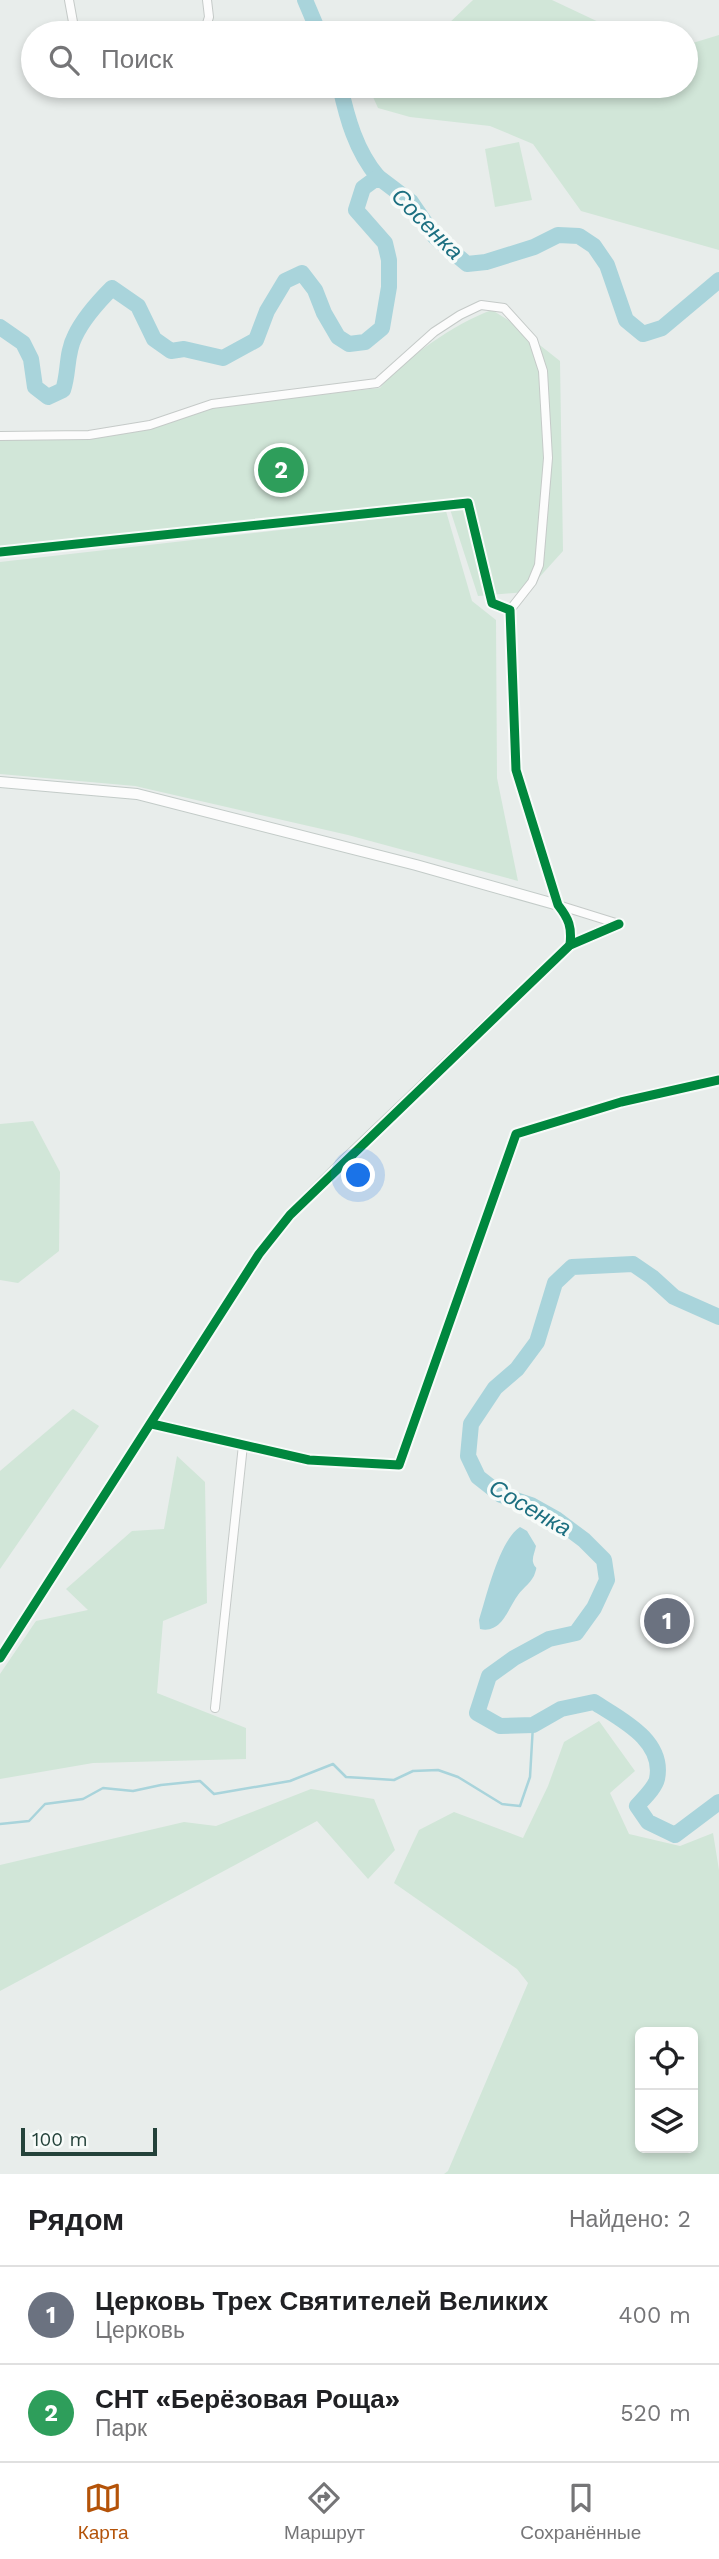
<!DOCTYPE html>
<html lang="ru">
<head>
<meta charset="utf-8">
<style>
	:root { --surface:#fff; --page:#f6f6f6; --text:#202124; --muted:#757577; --line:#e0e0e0; --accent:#b45309 }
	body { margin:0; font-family:"Work Sans",sans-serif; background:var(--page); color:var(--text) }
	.controls { position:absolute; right:21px; bottom:21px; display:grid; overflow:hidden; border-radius:10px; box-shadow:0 4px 10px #0003 }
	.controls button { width:63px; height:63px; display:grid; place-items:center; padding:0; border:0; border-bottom:2px solid var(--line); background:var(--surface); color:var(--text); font:35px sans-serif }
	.scale { position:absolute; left:21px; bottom:18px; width:136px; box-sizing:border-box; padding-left:7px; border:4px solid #24423a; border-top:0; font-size:19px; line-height:24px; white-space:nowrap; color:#24423a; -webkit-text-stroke:5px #f7fbf9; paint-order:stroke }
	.you { position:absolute; left:359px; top:1176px; width:24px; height:24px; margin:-18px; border:5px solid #fff; border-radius:50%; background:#1a73e8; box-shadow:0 0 0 10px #1a73e833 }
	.badge { display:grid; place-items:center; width:46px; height:46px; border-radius:50%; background:var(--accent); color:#fff; font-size:23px; font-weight:700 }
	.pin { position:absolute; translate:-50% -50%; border:4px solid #fff; box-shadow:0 2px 7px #0006 }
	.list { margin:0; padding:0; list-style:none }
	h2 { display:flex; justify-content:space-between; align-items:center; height:91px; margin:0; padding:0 28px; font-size:30px }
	h2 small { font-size:23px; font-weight:400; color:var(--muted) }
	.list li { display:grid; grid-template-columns:46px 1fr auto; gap:21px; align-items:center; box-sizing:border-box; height:98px; padding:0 28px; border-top:2px solid var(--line) }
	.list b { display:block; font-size:26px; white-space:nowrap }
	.list p { margin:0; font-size:23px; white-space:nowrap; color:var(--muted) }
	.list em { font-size:23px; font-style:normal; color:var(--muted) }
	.icon { flex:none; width:38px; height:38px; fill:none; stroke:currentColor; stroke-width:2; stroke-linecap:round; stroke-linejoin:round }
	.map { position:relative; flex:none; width:719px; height:2174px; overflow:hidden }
	.search { position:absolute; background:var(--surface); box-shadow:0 4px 10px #0003; left:21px; right:21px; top:21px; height:77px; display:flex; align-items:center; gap:18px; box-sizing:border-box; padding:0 24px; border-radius:38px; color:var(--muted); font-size:26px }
	.sheet { height:287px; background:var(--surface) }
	nav { display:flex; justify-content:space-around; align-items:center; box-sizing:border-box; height:98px; border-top:2px solid var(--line); background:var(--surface); font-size:19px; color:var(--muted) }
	nav a { display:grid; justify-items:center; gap:4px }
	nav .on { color:var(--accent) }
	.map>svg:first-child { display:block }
</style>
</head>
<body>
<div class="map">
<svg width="719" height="2174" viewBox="0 0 719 2174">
	<rect width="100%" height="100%" fill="#e8edeb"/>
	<g fill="#d1e6d8" fill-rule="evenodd">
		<polygon points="473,0 552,0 622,33 430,33 445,27"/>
		<polygon points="719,35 719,250 581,211 533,144 490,126 410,117 378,108 368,86 686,86 686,45"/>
		<polygon points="519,142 532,200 495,207 485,149"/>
		<path d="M492,310L508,320L560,361L563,551L526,592L478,596L447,500L0,551V439L119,433L214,406L380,388C402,360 457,322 492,310Z"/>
		<polygon points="446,511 472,601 496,620 497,778 518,881 348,835 135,786 0,774 0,562"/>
		<polygon points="33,1121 60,1172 59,1251 18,1283 0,1280 0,1124"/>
		<polygon points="73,1409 99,1426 0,1569 0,1471"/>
		<polygon points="177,1456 205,1482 207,1603 163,1621 157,1693 246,1728 246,1759 93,1763 0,1779 0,1674 36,1621 88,1610 66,1589 132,1531 164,1529"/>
		<path d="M599,1721L635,1771L610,1793L629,1834L680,1846L713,1833L719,1870V2174H444L448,2171L528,1983L517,1969L394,1883L419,1830L454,1812L523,1838L548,1786L564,1742ZM640,2032H693V2148H640Z"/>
		<polygon points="311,1789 374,1799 395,1850 368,1879 317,1821 0,1991 0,1865 184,1822 216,1826"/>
	</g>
	<path fill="#a9d4db" d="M520,1527L527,1531L536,1546C535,1551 532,1558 533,1562C535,1570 538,1564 535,1573C533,1581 523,1588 518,1595C508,1608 502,1634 480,1629L479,1620C487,1595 499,1541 520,1527Z"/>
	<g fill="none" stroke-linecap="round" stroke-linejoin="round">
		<polyline stroke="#a9d4db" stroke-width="2.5" points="0,1824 29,1821 45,1804 83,1799 103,1788 133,1791 161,1785 200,1781 214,1794 290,1781 333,1764 346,1777 363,1778 394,1780 413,1771 438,1770 458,1777 502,1804 520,1806 530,1777 533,1725"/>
		<g stroke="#a9d4db" stroke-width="16">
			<polyline points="305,0 319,33"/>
			<path d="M340,86C347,118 356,151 378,177"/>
			<path d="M0,327L23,343L31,359L35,387L48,397L63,390C69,373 66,353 75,336C83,319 99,301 112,288L138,306L154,339L171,351L184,349L223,358L256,340L267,311L285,281L302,273L315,290L324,313L338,337L349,344L365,342L382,328L389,287V260L385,243L356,210L363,188L378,177L411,202L435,237L467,264L486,262L534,247L558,235L579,236L594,246L607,265L626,320L643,334L662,328L719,280"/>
			<path d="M719,1317L674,1297L652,1277L633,1264L572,1267L555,1283L537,1342L517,1369L495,1388L471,1424L468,1456L478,1477L501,1495L531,1505L556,1519L584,1540L604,1560L607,1580L594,1608L576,1633L549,1639L514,1658L489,1676L477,1713L500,1726L533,1725L561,1709L594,1702C620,1719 665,1740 657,1779C655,1788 643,1799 637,1806L648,1822L675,1835L719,1802"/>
		</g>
		<g stroke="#c5cac8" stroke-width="10">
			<g id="street">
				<polyline points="69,0 75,33"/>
				<polyline points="204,33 209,17 207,0"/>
				<polyline points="85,86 87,92 137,86"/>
				<polyline points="0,436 89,435 150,425 212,404 377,383 434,332 460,315 481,305 504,308 533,340 543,371 548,458 539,565 532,582 510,610"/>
				<polyline points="0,552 468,503 492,603 510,610 516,770 558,905 619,924"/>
				<polyline points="570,945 619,924"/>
				<polyline points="152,1424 309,1460 399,1465 516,1134 621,1102 719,1080"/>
				<polyline points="215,1708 243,1445"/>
			</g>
		</g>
		<g stroke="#c3cbc8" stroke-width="12">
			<path id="secondary" d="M0,782L137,794L416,865L558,905C569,919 572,927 570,945L351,1154L290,1215L259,1254L0,1658"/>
		</g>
		<use href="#street" stroke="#fcfcfc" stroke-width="8"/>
		<use href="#secondary" stroke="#fcfcfc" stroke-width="10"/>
		<g stroke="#f7fbf9" stroke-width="13">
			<g id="cycleway">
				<path d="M0,552L468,503L492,603L510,610L516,770L558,905C569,919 572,927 570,945"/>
				<polyline points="152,1424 309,1460 399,1465 516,1134 621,1102 719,1080"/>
				<polyline points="0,1658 259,1254 290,1215 570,945 619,924"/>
			</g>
		</g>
		<use href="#cycleway" stroke="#00873e" stroke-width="9"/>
	</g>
	<g text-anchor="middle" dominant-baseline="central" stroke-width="7" stroke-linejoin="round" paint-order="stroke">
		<g font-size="23" font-style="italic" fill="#1c6f80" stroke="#f7fbf9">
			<text transform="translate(427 224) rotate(45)">Сосенка</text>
			<text transform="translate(530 1508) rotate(30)">Сосенка</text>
		</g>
	</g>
</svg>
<div class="controls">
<button><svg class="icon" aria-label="locate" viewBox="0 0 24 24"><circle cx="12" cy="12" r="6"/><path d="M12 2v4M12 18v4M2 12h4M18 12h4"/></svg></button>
<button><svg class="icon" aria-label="layers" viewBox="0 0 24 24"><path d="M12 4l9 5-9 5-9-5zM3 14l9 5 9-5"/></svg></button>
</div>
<div class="scale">100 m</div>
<div class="you"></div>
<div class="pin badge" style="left:667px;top:1621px;background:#6b7280">1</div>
<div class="pin badge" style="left:281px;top:470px;background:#2e9e5b">2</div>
<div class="search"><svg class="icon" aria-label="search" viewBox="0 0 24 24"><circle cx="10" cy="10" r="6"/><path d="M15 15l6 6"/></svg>Поиск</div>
</div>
<section class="sheet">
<h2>Рядом<small>Найдено: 2</small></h2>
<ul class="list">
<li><span class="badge" style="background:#6b7280">1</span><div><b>Церковь Трех Святителей Великих</b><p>Церковь</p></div><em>400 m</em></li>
<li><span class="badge" style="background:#2e9e5b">2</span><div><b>СНТ «Берёзовая Роща»</b><p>Парк</p></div><em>520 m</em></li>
</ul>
</section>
<nav>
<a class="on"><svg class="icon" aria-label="map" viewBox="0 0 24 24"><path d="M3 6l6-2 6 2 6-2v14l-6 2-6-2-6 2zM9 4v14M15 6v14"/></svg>Карта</a>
<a><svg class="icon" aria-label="directions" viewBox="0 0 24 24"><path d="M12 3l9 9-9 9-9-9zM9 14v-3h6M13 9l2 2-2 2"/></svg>Маршрут</a>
<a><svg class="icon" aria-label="saved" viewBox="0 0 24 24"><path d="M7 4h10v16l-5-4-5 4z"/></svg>Сохранённые</a>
</nav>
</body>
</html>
